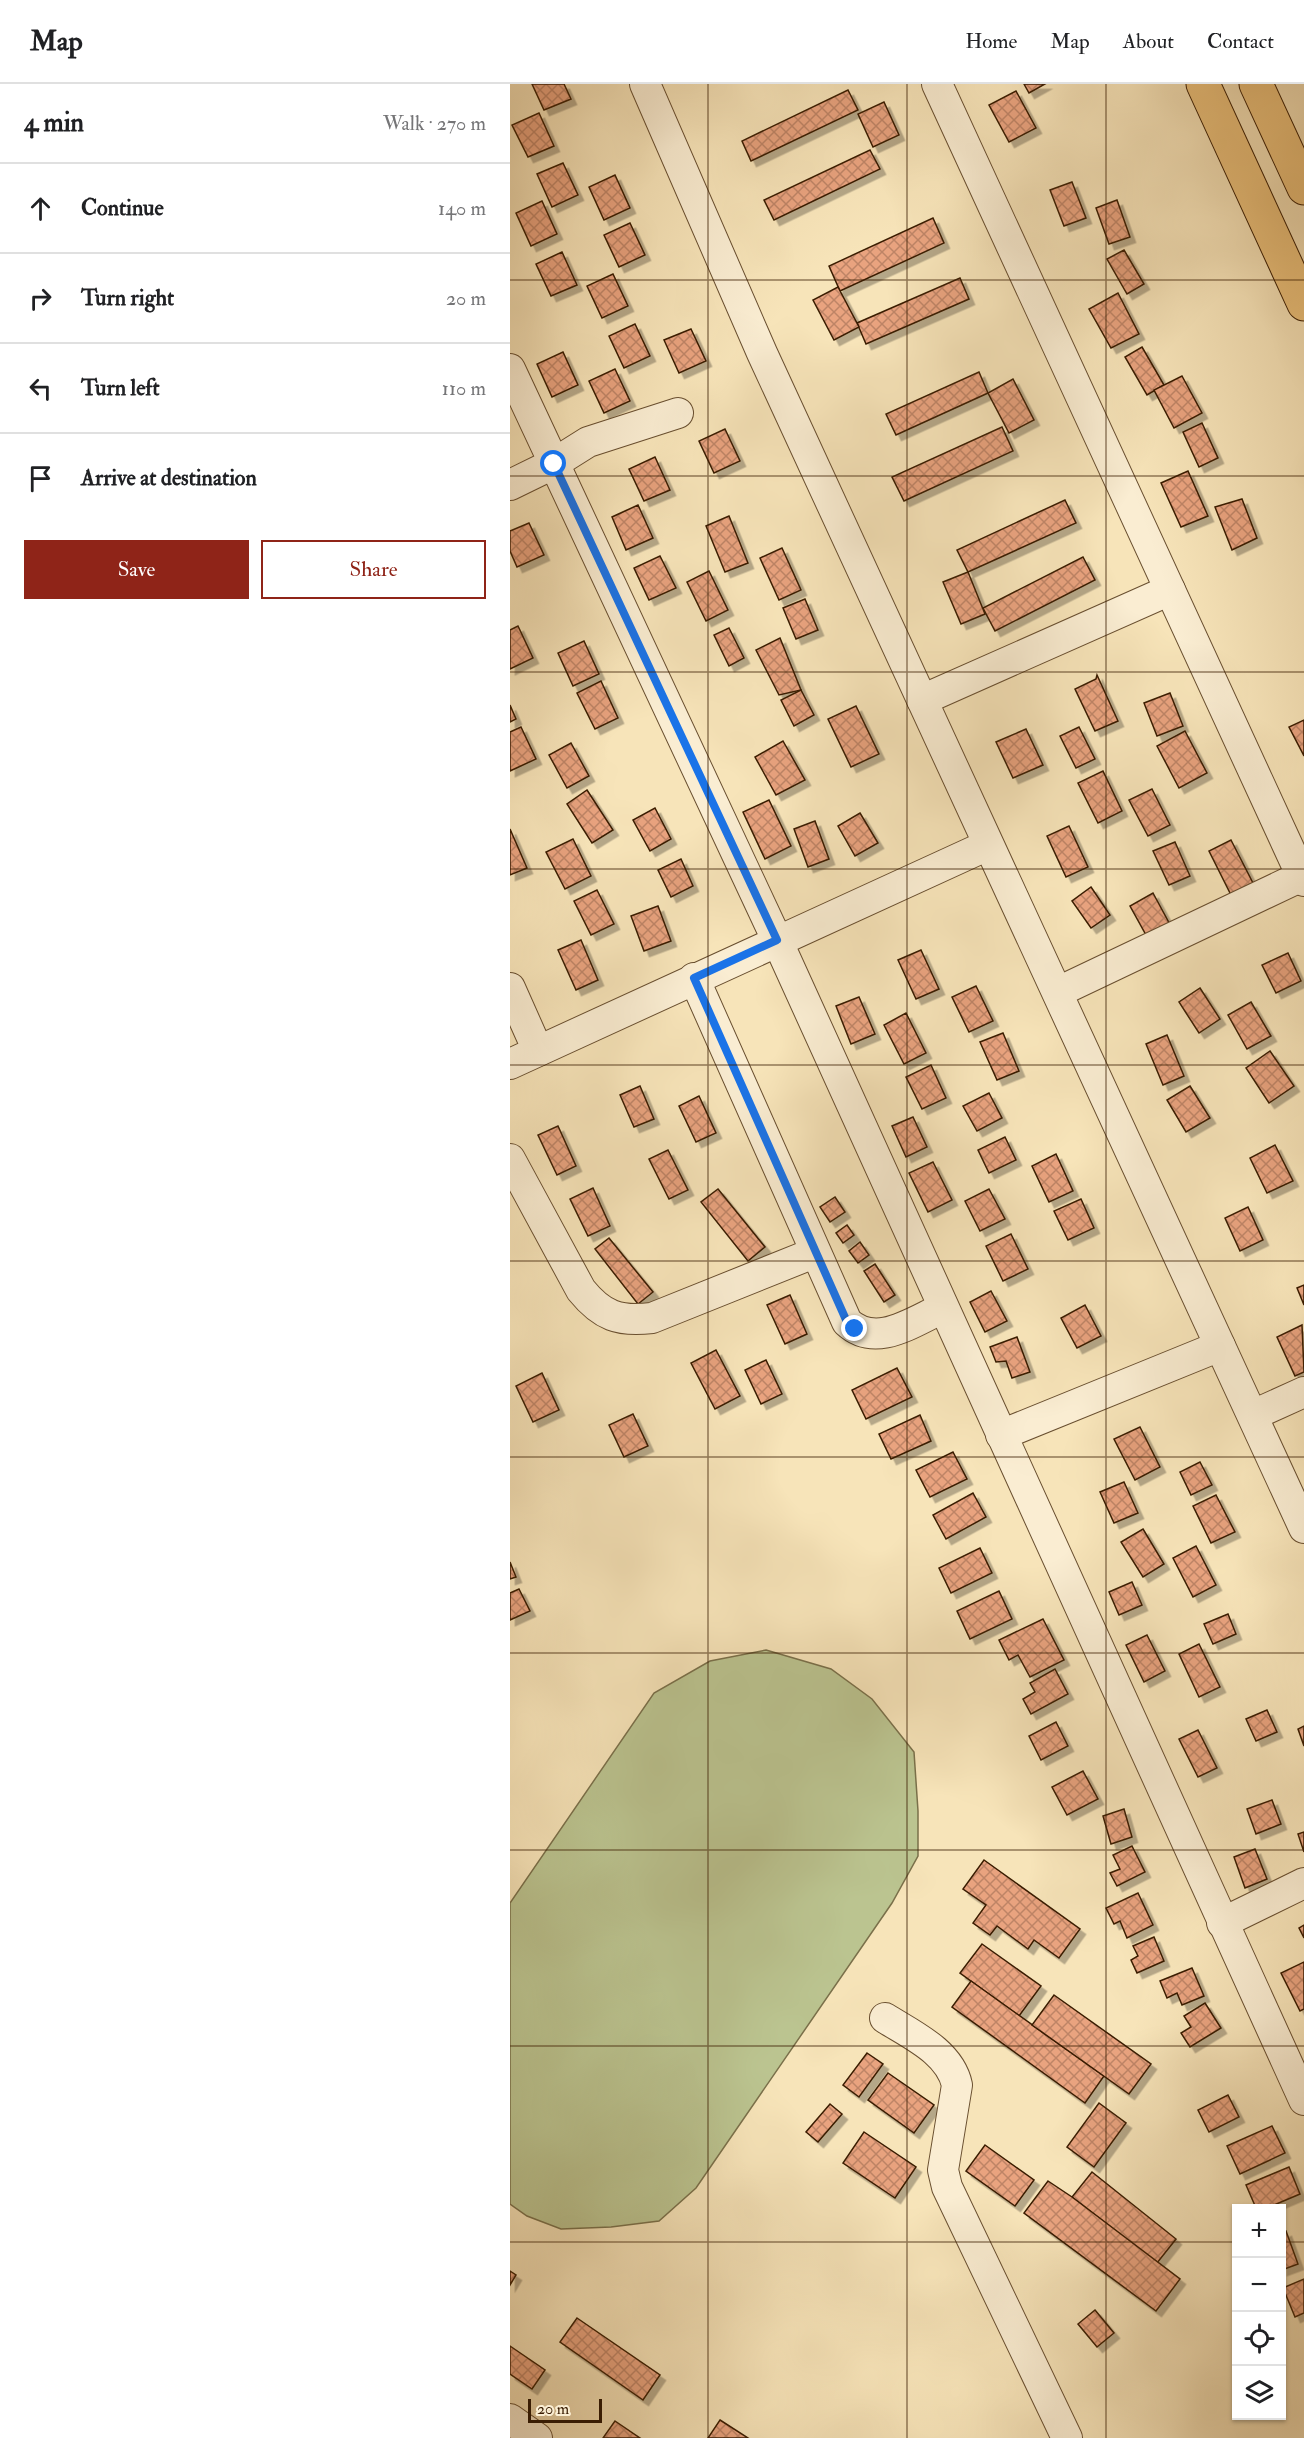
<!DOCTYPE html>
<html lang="en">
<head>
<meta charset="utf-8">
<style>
	:root { --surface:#fff; --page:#f6f6f6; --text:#202124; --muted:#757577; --line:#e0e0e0; --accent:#8f2418 }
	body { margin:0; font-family:"IM FELL Double Pica",serif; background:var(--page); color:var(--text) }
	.controls { position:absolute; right:18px; bottom:18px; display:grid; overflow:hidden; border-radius:0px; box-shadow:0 2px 4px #0004 }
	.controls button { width:54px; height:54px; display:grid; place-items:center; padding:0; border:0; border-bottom:2px solid var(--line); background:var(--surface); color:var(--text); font:30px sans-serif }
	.scale { position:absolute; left:18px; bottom:15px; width:74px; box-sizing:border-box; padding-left:6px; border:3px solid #3a1d03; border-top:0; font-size:16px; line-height:21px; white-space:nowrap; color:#3a1d03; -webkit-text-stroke:4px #faedd2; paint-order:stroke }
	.stop { position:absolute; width:18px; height:18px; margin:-14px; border:4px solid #1a73e8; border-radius:50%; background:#fff }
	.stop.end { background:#1a73e8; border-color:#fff; box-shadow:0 2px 6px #0008 }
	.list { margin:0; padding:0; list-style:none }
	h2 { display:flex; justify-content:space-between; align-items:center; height:78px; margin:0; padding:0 24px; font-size:26px }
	h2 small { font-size:20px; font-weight:400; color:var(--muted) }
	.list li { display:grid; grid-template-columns:39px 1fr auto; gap:18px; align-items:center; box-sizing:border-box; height:90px; padding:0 24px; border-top:2px solid var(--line) }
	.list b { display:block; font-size:22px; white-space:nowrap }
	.list em { font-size:20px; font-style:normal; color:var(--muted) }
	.actions { display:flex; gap:12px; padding:18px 24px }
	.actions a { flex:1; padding:14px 0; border:2px solid var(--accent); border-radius:0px; text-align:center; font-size:21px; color:var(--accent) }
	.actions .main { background:var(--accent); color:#fff }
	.icon { flex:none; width:33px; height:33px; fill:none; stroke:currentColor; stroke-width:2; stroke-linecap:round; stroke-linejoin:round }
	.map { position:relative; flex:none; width:794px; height:2354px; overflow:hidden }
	header { display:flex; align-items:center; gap:36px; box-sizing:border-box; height:84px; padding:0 30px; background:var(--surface); border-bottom:2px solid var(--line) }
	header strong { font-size:28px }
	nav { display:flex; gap:33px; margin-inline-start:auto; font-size:21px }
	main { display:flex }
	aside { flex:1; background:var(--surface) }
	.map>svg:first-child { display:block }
</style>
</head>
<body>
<header>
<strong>Map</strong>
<nav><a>Home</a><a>Map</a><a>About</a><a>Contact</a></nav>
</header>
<main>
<aside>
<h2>4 min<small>Walk · 270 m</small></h2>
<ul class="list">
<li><svg class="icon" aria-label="ahead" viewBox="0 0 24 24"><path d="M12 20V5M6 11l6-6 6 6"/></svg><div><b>Continue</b></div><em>140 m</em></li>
<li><svg class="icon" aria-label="right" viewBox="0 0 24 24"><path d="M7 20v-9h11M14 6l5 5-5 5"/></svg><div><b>Turn right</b></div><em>20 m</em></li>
<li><svg class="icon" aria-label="left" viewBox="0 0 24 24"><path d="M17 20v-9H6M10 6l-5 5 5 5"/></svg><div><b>Turn left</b></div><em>110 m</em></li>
<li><svg class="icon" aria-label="arrive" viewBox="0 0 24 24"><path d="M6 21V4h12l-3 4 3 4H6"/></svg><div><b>Arrive at destination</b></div></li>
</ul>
<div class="actions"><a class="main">Save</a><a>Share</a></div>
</aside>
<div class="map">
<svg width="794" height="2354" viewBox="0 0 794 2354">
	<defs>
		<pattern id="building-cross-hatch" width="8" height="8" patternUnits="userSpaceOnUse" patternTransform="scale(1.5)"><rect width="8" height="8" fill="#e9a37f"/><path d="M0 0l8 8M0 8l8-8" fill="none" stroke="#be8466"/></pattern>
		<filter id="shadow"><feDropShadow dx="5.5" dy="5.5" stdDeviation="0" flood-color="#0004"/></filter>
	</defs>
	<rect width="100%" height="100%" fill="#f7e4b9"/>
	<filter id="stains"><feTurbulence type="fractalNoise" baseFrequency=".00333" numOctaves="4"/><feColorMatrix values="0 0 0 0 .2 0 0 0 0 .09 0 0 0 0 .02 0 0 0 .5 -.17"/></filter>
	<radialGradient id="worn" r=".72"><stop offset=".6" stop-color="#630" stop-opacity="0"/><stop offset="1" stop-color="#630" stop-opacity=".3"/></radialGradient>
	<polygon fill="#bbc490" stroke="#7a704a" stroke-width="1.5" points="256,1566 321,1585 362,1615 404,1668 408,1727 408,1772 382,1819 186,2104 149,2137 101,2143 51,2145 17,2132 0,2120 0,1819 144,1609 200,1577"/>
	<g fill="url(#building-cross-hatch)" stroke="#3a1d03" stroke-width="1.5" filter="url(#shadow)">
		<polygon points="22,0 54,0 61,15 34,26"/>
		<polygon points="514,0 535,0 519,9"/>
		<polygon points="338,6 348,26 241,77 232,57"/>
		<polygon points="506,7 526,44 499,58 479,21"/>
		<polygon points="374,18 389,51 363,63 348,30"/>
		<polygon points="29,29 44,62 18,73 2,41"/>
		<polygon points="360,66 370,85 264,136 254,116"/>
		<polygon points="53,79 68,111 42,123 27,90"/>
		<polygon points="105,91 120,124 94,136 79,103"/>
		<polygon points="562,98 576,134 554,142 540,106"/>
		<polygon points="607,116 620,153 599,160 586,124"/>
		<polygon points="32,117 47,150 21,162 6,129"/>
		<polygon points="423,134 434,159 330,207 319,182"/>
		<polygon points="120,139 135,171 109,183 94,151"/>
		<polygon points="614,166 634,200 617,210 597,175"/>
		<polygon points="52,168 67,201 41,212 26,180"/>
		<polygon points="103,190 118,222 92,234 77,202"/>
		<polygon points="450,194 459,215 356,260 347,239"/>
		<polygon points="328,203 349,243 324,256 303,216"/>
		<polygon points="608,209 629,250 601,264 579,225"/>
		<polygon points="125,240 140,272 114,284 99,252"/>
		<polygon points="181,245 196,277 169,289 154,256"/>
		<polygon points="632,263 654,301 637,311 615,273"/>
		<polygon points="53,268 68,301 42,313 27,280"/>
		<polygon points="105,285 120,317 94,329 79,297"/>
		<polygon points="469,288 478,309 386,351 376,330"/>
		<polygon points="672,292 692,329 664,344 644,306"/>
		<polygon points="503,295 524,336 499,349 478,309"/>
		<polygon points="692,339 708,374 689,383 673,348"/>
		<polygon points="492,343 503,367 394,417 382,393"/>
		<polygon points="215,345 230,377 204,389 189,357"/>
		<polygon points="145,373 160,406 134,417 119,385"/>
		<polygon points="678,387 698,432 671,443 651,399"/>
		<polygon points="732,415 747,454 722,466 705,423"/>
		<polygon points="555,416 566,439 458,488 447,466"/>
		<polygon points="128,421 143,454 116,466 102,433"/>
		<polygon points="219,432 238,479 215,488 196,442"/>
		<polygon points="19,439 34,471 7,483 0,467 0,447"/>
		<polygon points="272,464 291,506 269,516 250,474"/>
		<polygon points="150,472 166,504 139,516 124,484"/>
		<polygon points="573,473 585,496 485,547 473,524"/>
		<polygon points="199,487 218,526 196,537 177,498"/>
		<polygon points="458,488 475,530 451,540 433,498"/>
		<polygon points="295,515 308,546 286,555 273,524"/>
		<polygon points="8,542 23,574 0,585 0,546"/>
		<polygon points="219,544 234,574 219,582 204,551"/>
		<polygon points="270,554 291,606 269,611 246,566"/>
		<polygon points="74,557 89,590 63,602 48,569"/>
		<polygon points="587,591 608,637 585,647 565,605 586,595"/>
		<polygon points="91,597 108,634 85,645 67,609"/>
		<polygon points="291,606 304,631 284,642 271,616"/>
		<polygon points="660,609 673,642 647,652 634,619"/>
		<polygon points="0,621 6,635 0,638"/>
		<polygon points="346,622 369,670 341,683 318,635"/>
		<polygon points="794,636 794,672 779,643"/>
		<polygon points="11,643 26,675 0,687 0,648"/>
		<polygon points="569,643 585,675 566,684 550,652"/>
		<polygon points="516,645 533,681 503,694 486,658"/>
		<polygon points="675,647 697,689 669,704 647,662"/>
		<polygon points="273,657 295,696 266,711 245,673"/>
		<polygon points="61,659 79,692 57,704 39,671"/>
		<polygon points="593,687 612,727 588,739 568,699"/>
		<polygon points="642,705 660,741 638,752 619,716"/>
		<polygon points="77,706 103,746 82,759 57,720"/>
		<polygon points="259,716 281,762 255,775 233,728"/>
		<polygon points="145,724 161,755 140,767 123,736"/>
		<polygon points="350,729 368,759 345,772 328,742"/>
		<polygon points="305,737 319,775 298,783 284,745"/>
		<polygon points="559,742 578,783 556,793 537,752"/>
		<polygon points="0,745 17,784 0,791"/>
		<polygon points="63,755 81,792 55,805 36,768"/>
		<polygon points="721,756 745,803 723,815 699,767"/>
		<polygon points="665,758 680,792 659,801 643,767"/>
		<polygon points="171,775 183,802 161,813 148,786"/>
		<polygon points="581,803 600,831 581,844 562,817"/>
		<polygon points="87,806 104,840 81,851 64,817"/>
		<polygon points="643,809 664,848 641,860 620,822"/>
		<polygon points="148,822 161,857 134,867 121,832"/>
		<polygon points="71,856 88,896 66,906 48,866"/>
		<polygon points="411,866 429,905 406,915 388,876"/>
		<polygon points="778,869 791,897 766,909 752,881"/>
		<polygon points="466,902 483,937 459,948 442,913"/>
		<polygon points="690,904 710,935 689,949 669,918"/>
		<polygon points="349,913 365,950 341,960 326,922"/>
		<polygon points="741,918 761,952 737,965 718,931"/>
		<polygon points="396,929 416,969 394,980 374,941"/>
		<polygon points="493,949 509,987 487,996 470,958"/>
		<polygon points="657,951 674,992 653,1001 636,960"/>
		<polygon points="760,967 784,1002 759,1019 736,984"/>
		<polygon points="421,981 436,1014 412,1025 396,993"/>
		<polygon points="130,1002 144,1035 124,1043 110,1011"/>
		<polygon points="680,1002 700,1034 676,1048 657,1016"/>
		<polygon points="479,1009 492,1034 467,1047 453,1022"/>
		<polygon points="189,1012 206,1049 186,1058 169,1022"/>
		<polygon points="403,1033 417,1063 396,1073 382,1042"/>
		<polygon points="48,1042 66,1082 47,1091 28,1051"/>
		<polygon points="495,1053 506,1076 479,1089 468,1066"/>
		<polygon points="765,1061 783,1097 757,1109 740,1074"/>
		<polygon points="158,1066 178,1106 159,1115 139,1075"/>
		<polygon points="546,1070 563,1107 539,1118 522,1082"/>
		<polygon points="423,1078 442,1116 418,1128 399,1089"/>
		<polygon points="83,1104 100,1142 78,1152 60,1115"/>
		<polygon points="208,1105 255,1163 238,1177 191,1118"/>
		<polygon points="479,1105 495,1135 470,1147 455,1117"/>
		<polygon points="325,1113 335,1128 320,1138 310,1123"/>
		<polygon points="571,1115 584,1144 558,1156 544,1127"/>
		<polygon points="738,1123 753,1156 730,1167 715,1134"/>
		<polygon points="337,1141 344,1151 333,1159 326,1149"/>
		<polygon points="501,1150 518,1185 493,1197 476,1162"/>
		<polygon points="99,1154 143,1208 128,1220 85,1165"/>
		<polygon points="350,1158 359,1171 348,1179 339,1167"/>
		<polygon points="365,1180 385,1211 374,1218 354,1187"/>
		<polygon points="794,1201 794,1221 787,1204"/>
		<polygon points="481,1207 497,1237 475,1248 460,1218"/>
		<polygon points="280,1211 297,1250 275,1260 257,1221"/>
		<polygon points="575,1221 591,1252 567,1264 551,1234"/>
		<polygon points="792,1241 794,1288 785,1292 767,1253"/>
		<polygon points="507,1253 520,1288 502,1294 496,1277 486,1278 480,1263"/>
		<polygon points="206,1266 230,1312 205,1325 181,1279"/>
		<polygon points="256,1276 272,1310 251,1320 235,1286"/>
		<polygon points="387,1284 402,1313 356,1335 342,1306"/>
		<polygon points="32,1289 49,1326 23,1338 6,1302"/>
		<polygon points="123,1330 138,1362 114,1373 99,1341"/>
		<polygon points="410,1331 421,1357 381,1375 369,1350"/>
		<polygon points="630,1343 650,1383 625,1396 604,1355"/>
		<polygon points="443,1368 457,1395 420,1413 406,1386"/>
		<polygon points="690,1378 702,1401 681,1411 670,1388"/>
		<polygon points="614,1398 628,1429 604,1439 590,1408"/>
		<polygon points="463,1409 476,1433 436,1455 423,1431"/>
		<polygon points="706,1411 725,1448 701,1459 683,1422"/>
		<polygon points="633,1445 654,1480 633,1493 611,1458"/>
		<polygon points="686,1462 706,1501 683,1513 663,1474"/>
		<polygon points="470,1464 482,1489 441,1509 429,1484"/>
		<polygon points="0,1478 6,1493 0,1495"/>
		<polygon points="622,1498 632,1521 609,1531 599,1508"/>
		<polygon points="9,1505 20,1527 0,1536 0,1509"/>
		<polygon points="489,1507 502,1535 460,1555 447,1527"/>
		<polygon points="718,1530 726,1550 703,1560 694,1540"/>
		<polygon points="533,1535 554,1576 520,1593 508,1571 499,1576 489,1556"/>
		<polygon points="637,1551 655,1587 634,1598 616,1561"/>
		<polygon points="689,1560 710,1603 689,1613 669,1570"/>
		<polygon points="545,1585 558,1610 521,1630 513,1615 525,1608 520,1599"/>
		<polygon points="757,1626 767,1648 746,1657 736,1635"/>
		<polygon points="546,1638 558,1662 531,1676 519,1652"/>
		<polygon points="794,1642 794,1662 788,1645"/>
		<polygon points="688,1646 707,1684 688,1693 669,1655"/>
		<polygon points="573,1687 588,1715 557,1731 542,1703"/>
		<polygon points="762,1716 771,1740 746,1750 737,1725"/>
		<polygon points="614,1725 622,1753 601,1760 593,1732"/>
		<polygon points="794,1748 794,1768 788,1750"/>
		<polygon points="622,1762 635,1788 607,1802 600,1789 610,1785 603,1771"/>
		<polygon points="745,1765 757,1795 735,1804 724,1773"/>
		<polygon points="474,1776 570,1845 549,1874 524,1856 518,1865 487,1842 480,1851 463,1839 476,1821 453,1805"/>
		<polygon points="628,1809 643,1841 617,1854 610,1837 604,1840 596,1824"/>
		<polygon points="794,1841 794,1854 789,1844"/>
		<polygon points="644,1853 654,1877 627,1889 621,1876 628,1872 623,1862"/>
		<polygon points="472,1860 531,1902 509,1932 450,1889"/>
		<polygon points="794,1878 794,1925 790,1927 771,1889"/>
		<polygon points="682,1884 694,1912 672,1921 667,1909 657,1914 650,1897"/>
		<polygon points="461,1897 594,1992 575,2019 442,1923"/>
		<polygon points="544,1911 641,1980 619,2010 522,1941"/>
		<polygon points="695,1919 711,1944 680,1963 671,1949 681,1943 674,1932"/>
		<polygon points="357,1969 373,1980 349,2013 333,2001"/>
		<polygon points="378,1989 424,2021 404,2049 358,2016"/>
		<polygon points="718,2011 729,2033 699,2048 688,2026"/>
		<polygon points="589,2019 616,2039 584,2083 557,2063"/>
		<polygon points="320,2020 332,2030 308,2058 296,2048"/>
		<polygon points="762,2042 775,2069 730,2090 717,2062"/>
		<polygon points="354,2048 406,2083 385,2114 333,2079"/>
		<polygon points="475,2061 524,2096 505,2122 456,2087"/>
		<polygon points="779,2083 790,2110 757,2124 746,2124 736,2101"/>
		<polygon points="582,2088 666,2155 647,2179 562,2113"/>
		<polygon points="538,2097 562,2113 670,2195 646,2227 514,2129"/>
		<polygon points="776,2147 788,2180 772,2186 772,2149"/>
		<polygon points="0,2187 6,2191 0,2201"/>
		<polygon points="794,2195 794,2229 785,2233 773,2204"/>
		<polygon points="585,2226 604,2249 587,2263 568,2240"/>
		<polygon points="67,2234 150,2291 133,2316 50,2258"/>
		<polygon points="0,2262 35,2286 22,2305 0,2290"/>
		<polygon points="210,2336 238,2354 198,2354"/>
		<polygon points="105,2337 130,2354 93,2354"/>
	</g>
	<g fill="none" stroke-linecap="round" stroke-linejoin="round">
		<g stroke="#694f30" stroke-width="32">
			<g id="minor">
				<polyline points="135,0 252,269 794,1444"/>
				<polyline points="427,0 794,797"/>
				<polyline points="0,285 267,856 794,2016"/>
				<polyline points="0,401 43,380 78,358 168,329"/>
				<polyline points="412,616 660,506"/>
				<path d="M184,894L337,1238C366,1265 402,1238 433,1224"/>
				<polyline points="0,904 28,967"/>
				<polyline points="548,908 792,792"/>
				<polyline points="0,980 478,761"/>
				<path d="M0,1075L71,1206C92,1232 109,1238 142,1234L304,1169"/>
				<polyline points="743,1331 794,1308"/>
				<polyline points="491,1351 710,1262"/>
				<polyline points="712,1839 794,1799"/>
				<path d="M375,1934C402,1951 440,1968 447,2001L433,2086L437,2103L557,2354"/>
				<polyline points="0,2335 27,2354"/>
			</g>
		</g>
		<g stroke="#3a1d03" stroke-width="35">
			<g id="major">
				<polyline points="693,0 794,220"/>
				<polyline points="746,0 794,104"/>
			</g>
		</g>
		<use href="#minor" stroke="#faedd2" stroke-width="30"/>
		<use href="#major" stroke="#ecc27c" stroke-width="33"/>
	</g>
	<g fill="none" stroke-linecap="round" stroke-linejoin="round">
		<polyline stroke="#1a73e8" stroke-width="8" points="44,380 267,856 184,894 337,1238 345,1245"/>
	</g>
	<path fill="none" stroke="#3a1d03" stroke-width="1.5" stroke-opacity="0.55" d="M198,0V2354M397,0V2354M596,0V2354M0,196H794M0,392H794M0,588H794M0,785H794M0,981H794M0,1177H794M0,1373H794M0,1569H794M0,1766H794M0,1962H794M0,2158H726M772,2158H794"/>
	<rect width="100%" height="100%" filter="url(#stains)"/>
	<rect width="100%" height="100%" fill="url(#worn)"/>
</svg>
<div class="controls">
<button>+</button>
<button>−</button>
<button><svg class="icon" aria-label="locate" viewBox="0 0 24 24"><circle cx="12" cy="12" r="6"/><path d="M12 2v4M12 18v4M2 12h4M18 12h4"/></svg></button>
<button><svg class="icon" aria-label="layers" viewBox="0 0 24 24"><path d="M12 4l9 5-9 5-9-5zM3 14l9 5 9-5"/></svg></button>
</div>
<div class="scale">20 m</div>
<div class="stop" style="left:44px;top:380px"></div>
<div class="stop end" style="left:345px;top:1245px"></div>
</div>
</main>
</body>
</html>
